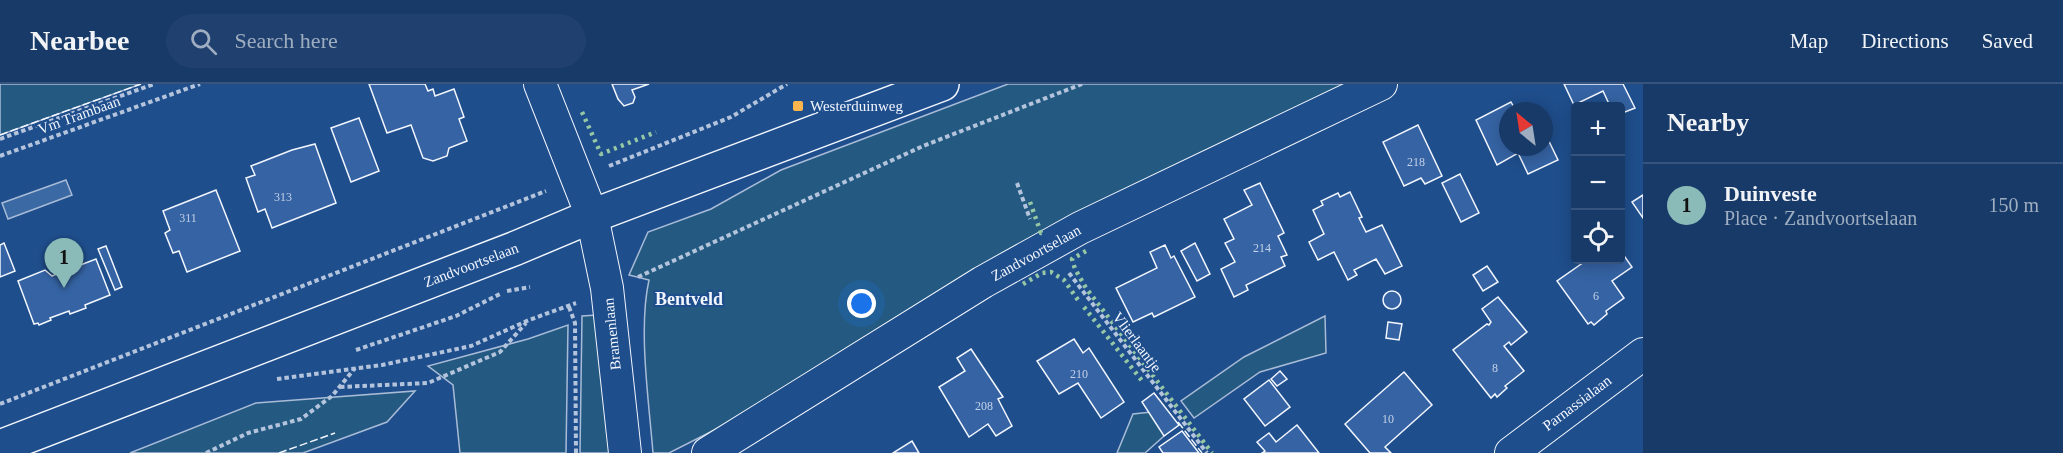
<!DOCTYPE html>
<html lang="en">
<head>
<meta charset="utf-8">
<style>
	:root { --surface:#173a69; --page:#20416f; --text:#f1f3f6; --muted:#9eadc0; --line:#36547d; --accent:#8bbbb9 }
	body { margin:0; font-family:"Times New Roman",serif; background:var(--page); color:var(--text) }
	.controls { position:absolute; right:18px; top:18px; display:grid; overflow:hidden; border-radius:6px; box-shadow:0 3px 15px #0003 }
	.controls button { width:54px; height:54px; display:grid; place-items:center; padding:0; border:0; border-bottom:2px solid var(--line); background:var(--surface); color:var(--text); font:30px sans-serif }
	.compass { position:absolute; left:1499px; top:18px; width:54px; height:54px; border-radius:50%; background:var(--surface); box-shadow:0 3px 15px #0003; rotate:330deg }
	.you { position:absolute; left:862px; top:220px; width:21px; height:21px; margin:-15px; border:4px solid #fff; border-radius:50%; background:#1a73e8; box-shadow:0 0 0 9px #1a73e833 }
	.badge { display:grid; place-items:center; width:39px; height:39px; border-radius:50%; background:var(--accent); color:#111; font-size:20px; font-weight:700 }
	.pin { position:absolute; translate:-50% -50px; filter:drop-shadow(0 2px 3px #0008) }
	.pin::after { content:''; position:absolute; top:32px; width:21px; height:18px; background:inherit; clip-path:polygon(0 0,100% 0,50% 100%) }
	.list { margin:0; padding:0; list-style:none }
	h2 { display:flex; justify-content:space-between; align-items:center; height:78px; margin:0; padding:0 24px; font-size:26px }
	h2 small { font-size:20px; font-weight:400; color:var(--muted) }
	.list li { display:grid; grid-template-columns:39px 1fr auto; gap:18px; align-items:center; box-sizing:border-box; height:84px; padding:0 24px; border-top:2px solid var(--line) }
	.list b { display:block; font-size:22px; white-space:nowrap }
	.list p { margin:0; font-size:20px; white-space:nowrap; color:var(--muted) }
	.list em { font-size:20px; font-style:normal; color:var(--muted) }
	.icon { flex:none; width:33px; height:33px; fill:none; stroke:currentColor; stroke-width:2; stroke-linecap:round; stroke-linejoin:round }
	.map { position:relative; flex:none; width:1643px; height:369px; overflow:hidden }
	header { display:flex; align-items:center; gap:36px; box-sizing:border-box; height:84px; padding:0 30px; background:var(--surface); border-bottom:2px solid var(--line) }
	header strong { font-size:28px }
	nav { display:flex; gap:33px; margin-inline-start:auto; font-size:21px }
	.search { width:420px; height:54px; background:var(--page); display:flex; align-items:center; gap:15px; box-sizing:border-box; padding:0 21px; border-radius:33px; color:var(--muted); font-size:22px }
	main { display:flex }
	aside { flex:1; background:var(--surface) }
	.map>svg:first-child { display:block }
</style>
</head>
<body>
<header>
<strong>Nearbee</strong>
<div class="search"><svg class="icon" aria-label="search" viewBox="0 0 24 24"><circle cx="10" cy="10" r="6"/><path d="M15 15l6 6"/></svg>Search here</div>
<nav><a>Map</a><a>Directions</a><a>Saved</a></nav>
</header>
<main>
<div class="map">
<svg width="1643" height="369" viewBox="0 0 1643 369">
	<rect width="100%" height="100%" fill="#1f4e8c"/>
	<g fill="#245a82" stroke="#a8bbd7" stroke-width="1.5">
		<polygon points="0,0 141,0 0,51"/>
		<path d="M1008,0H1354L740,333L669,369H653C649,318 638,245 649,196L629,191L648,148L711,125L781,86Z"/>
		<polygon points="597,231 611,369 580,369 582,232"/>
		<polygon points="1325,232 1326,269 1260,288 1194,334 1181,317 1244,273"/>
		<polygon points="568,241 566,369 460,369 453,301 428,282 528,255"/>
		<polygon points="415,307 387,338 303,369 130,369 256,319"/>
		<polygon points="1161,327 1173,344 1145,369 1117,369 1133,330"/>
	</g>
	<polygon fill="#3b69a3" stroke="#a8bbd7" stroke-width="1.5" points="66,96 72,111 8,135 2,119"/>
	<g fill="#3563a3" stroke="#f2f6ff" stroke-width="1.5">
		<polygon points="369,0 425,0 428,7 433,5 435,12 454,5 464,33 459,35 467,57 449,64 447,72 433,77 423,74 411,41 387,49"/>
		<polygon points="612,0 649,0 632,6 635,13 633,19 624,22 618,15"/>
		<polygon points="1564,0 1623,0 1635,24 1620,30 1620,22 1610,22 1603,7 1574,21"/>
		<polygon points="1511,18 1516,27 1508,27 1508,63 1544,63 1544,47 1558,76 1528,90 1518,69 1497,81 1476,36"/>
		<polygon points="359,34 379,87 351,98 331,44"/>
		<polygon points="1418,41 1442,92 1425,100 1421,94 1404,102 1383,58"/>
		<polygon points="315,60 336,119 272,144 265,125 258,128 246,94 255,91 251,82 292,66"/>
		<polygon points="1460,90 1479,129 1461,138 1442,99"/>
		<polygon points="1260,99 1284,149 1278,152 1287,171 1281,173 1285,182 1246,201 1248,206 1234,213 1221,185 1235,178 1225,159 1234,155 1224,135 1252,121 1244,106"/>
		<polygon points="216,106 240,167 187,188 179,167 173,169 165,149 170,146 163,127"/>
		<polygon points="1350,108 1362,133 1359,134 1366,148 1382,141 1402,182 1385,190 1376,175 1354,186 1357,191 1348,196 1334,168 1318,176 1309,158 1324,150 1313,126 1323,121 1321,117 1338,109 1340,113"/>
		<polygon points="1643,111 1643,134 1632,118"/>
		<polygon points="4,159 15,187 0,193 0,161"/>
		<polygon points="1195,159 1210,190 1197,197 1181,167"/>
		<polygon points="1165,161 1171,174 1174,172 1195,213 1154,233 1152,229 1133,238 1116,204 1157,184 1150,168"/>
		<polygon points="106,162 122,203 115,206 98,165"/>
		<polygon points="1620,166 1632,183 1612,197 1624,214 1606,227 1607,230 1594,241 1591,238 1588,240 1557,197 1587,176 1620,176"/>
		<polygon points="96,175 110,211 85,221 86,224 70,230 69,227 50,234 51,236 39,241 38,239 34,240 18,197 45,186 52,192"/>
		<polygon points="1487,182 1498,198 1483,207 1473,191"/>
		<circle cx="1392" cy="216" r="9"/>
		<polygon points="1498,213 1527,248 1511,261 1509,258 1504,262 1524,287 1505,302 1507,304 1497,313 1495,310 1491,314 1453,266 1487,240 1489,241 1491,238 1482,225"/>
		<polygon points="1388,238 1402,240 1399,256 1386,254"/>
		<polygon points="1074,255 1083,269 1089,264 1124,318 1101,334 1078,299 1059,310 1037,277"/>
		<polygon points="971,265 1003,313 998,315 1012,342 996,352 988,340 969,353 939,303 965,287 957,274"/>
		<polygon points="1280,287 1287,295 1277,302 1271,295"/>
		<polygon points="1404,288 1432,321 1385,363 1391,369 1370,369 1345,340"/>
		<polygon points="1269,296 1290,323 1265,342 1244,315"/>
		<polygon points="1154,309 1179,341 1164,352 1142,318"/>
		<polygon points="1297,341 1319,369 1262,369 1265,367 1257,358 1269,349 1276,358"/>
		<polygon points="1182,347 1199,369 1163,369 1159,363"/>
		<polygon points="912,357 919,369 893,369"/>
	</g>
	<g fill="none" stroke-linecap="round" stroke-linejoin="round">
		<g stroke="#f2f6ff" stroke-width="34">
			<g id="minor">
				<polyline points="540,0 592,132 607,204 625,369"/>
				<polyline points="708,369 983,198 1080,144 1381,0"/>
				<polyline points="1511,369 1643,270"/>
			</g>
		</g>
		<g stroke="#f2f6ff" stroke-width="36">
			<polyline id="primary" points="0,363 516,164 592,132 942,0"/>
		</g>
		<g stroke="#b3c4dc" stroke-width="4" stroke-dasharray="4.5 3" stroke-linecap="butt">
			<polyline points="0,55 154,0"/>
			<polyline points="0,72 200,0"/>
			<polyline points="609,82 731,33 787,0"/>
			<polyline points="1017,99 1030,135"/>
			<polyline points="1069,189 1207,369"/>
			<polyline points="638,193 923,62 1082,0"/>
			<polyline points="507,207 530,203"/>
			<polyline points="569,223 575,239 576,369"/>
			<polyline points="356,266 456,232 500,210"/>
			<polyline points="277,295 382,281 471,262 529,236 576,219"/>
			<polyline points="340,303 428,299 500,268 526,239"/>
			<polyline points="0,320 546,107"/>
			<polyline points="206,369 248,349 301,335 332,312 355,284"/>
		</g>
		<use href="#minor" stroke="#1f4e8c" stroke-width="32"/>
		<use href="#primary" stroke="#1f4e8c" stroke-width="33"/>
		<g stroke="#97c8a6" stroke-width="4.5" stroke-dasharray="3 4.5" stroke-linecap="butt">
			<polyline points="582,28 601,70 656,48"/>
			<polyline points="1030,118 1041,149 1044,147"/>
			<polyline points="1086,167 1072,175 1075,185 1086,204 1212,369"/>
			<polyline points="1023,200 1042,189 1051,188 1064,196 1078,216"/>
			<polyline points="1084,223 1143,298"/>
		</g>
		<g stroke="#f2f6ff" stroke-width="1.5" stroke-dasharray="8 3" stroke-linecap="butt">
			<polyline points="0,51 141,0"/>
			<polyline points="1178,338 1202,369"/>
			<polyline points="279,369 335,349"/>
		</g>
	</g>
	<rect fill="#ffb74d" stroke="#1f4e8c" stroke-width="2" x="792" y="16" width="12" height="12" rx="3"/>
	<g text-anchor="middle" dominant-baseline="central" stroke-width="4.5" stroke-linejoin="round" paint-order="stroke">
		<g font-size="12" fill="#c3d1e8">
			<text x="1416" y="78">218</text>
			<text x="283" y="113">313</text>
			<text x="188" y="134">311</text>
			<text x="1262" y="164">214</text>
			<text x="1596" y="212">6</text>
			<text x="1495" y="284">8</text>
			<text x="1079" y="290">210</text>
			<text x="984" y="322">208</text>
			<text x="1388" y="335">10</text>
		</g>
		<g font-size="15" fill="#f2f6ff" stroke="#1f4e8c" text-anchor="start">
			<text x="810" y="22">Westerduinweg</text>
		</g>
		<g font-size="15" fill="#f2f6ff" stroke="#1f4e8c">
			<text transform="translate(79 31) rotate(-20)">Vm Trambaan</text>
			<text transform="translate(1036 169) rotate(-29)">Zandvoortselaan</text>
			<text transform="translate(471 181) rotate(-21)">Zandvoortselaan</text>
			<text transform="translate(612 250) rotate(-96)">Bramenlaan</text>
			<text transform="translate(1137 258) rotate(53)">Vlierlaantje</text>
			<text transform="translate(1577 319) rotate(-37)">Parnassialaan</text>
		</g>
		<g font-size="18" font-weight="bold" fill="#f2f6ff" stroke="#1f4e8c">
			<text x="689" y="215">Bentveld</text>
		</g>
	</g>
</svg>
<div class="controls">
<button>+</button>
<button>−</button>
<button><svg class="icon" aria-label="locate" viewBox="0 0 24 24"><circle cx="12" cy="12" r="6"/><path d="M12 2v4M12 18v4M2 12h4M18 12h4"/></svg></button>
</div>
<svg class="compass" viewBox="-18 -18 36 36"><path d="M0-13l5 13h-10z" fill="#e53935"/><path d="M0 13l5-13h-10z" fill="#9eadc0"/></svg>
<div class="you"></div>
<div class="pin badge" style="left:64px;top:204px">1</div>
</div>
<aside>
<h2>Nearby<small></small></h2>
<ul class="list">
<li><span class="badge">1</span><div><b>Duinveste</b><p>Place · Zandvoortselaan</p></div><em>150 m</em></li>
</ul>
</aside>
</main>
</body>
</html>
